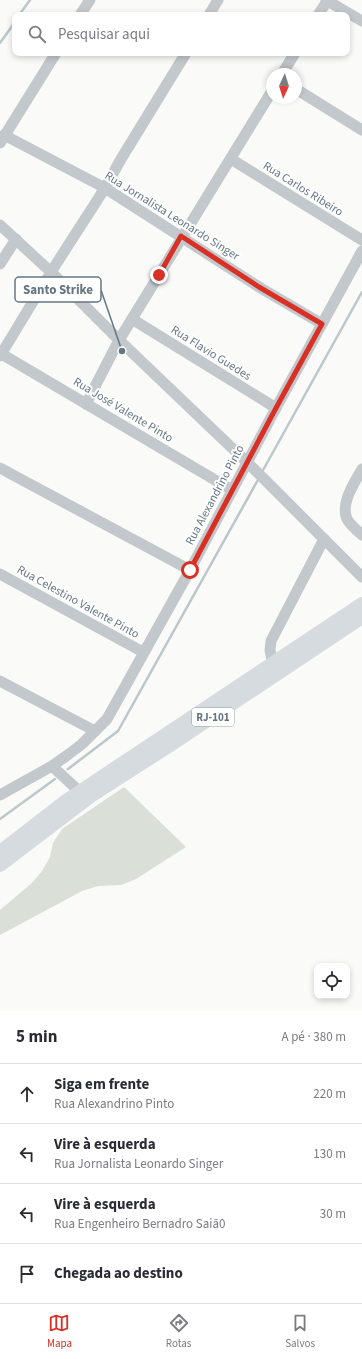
<!DOCTYPE html>
<html lang="pt">
<head>
<meta charset="utf-8">
<style>
	:root { --surface:#fff; --page:#f2f2f3; --text:#2b2b33; --muted:#7c7c81; --line:#e1e1e2; --accent:#d93025 }
	body { margin:0; font-family:"Source Sans 3",sans-serif; background:var(--page); color:var(--text) }
	.controls { position:absolute; right:12px; bottom:12px; display:grid; overflow:hidden; border-radius:8px; box-shadow:0 2px 6px #0003 }
	.controls button { width:36px; height:36px; display:grid; place-items:center; padding:0; border:0; border-bottom:1px solid var(--line); background:var(--surface); color:var(--text); font:20px sans-serif }
	.compass { position:absolute; left:266px; top:68px; width:36px; height:36px; border-radius:50%; background:var(--surface); box-shadow:0 2px 6px #0003; rotate:184deg }
	.stop { position:absolute; width:12px; height:12px; margin:-9px; border:3px solid #d93025; border-radius:50%; background:#fff }
	.stop.end { background:#d93025; border-color:#fff; box-shadow:0 1px 4px #0008 }
	.list { margin:0; padding:0; list-style:none }
	h2 { display:flex; justify-content:space-between; align-items:center; height:52px; margin:0; padding:0 16px; font-size:17px }
	h2 small { font-size:13px; font-weight:400; color:var(--muted) }
	.list li { display:grid; grid-template-columns:26px 1fr auto; gap:12px; align-items:center; box-sizing:border-box; height:60px; padding:0 16px; border-top:1px solid var(--line) }
	.list b { display:block; font-size:15px; white-space:nowrap }
	.list p { margin:0; font-size:13px; white-space:nowrap; color:var(--muted) }
	.list em { font-size:13px; font-style:normal; color:var(--muted) }
	.icon { flex:none; width:22px; height:22px; fill:none; stroke:currentColor; stroke-width:2; stroke-linecap:round; stroke-linejoin:round }
	.map { position:relative; flex:none; width:362px; height:1011px; overflow:hidden }
	.search { position:absolute; background:var(--surface); box-shadow:0 2px 6px #0003; left:12px; right:12px; top:12px; height:44px; display:flex; align-items:center; gap:10px; box-sizing:border-box; padding:0 14px; border-radius:8px; color:var(--muted); font-size:15px }
	.sheet { height:292px; background:var(--surface) }
	nav { display:flex; justify-content:space-around; align-items:center; box-sizing:border-box; height:56px; border-top:1px solid var(--line); background:var(--surface); font-size:11px; color:var(--muted) }
	nav a { display:grid; justify-items:center; gap:2px }
	nav .on { color:var(--accent) }
	.map>svg:first-child { display:block }
</style>
</head>
<body>
<div class="map">
<svg width="362" height="1011" viewBox="0 0 362 1011">
	<rect width="100%" height="100%" fill="#fafaf8"/>
	<polygon fill="#dadfd7" points="124,787 186,847 136,879 121,885 98,886 82,891 0,935 0,910 32,883 42,871 50,857 53,843 62,829"/>
	<g fill="none" stroke-linecap="round" stroke-linejoin="round">
		<g stroke="#bbc7cb" stroke-width="2.5">
			<polyline points="19,15 30,0"/>
			<polyline points="0,43 15,22"/>
			<polyline points="262,472 362,292"/>
			<polyline points="68,769 118,731 259,478"/>
			<polyline points="0,819 55,779"/>
		</g>
		<g stroke="#c3c8cc" stroke-width="11">
			<polyline points="326,0 362,21"/>
			<polyline points="80,15 90,0"/>
			<polyline points="209,15 218,0"/>
			<polyline points="318,15 328,0"/>
			<polyline points="282,74 295,53"/>
			<polyline points="296,89 362,130"/>
			<polyline points="4,135 105,188 259,287 322,324"/>
			<polyline points="0,143 56,53"/>
			<polyline points="231,159 362,240"/>
			<polyline points="0,225 51,272 119,340 254,469 362,577"/>
			<polyline points="0,264 16,239"/>
			<polyline points="132,319 276,408"/>
			<polyline points="0,353 232,490"/>
			<polyline points="0,356 51,272 105,188 121,159 186,53"/>
			<polyline points="86,404 119,340 272,91"/>
			<polyline points="0,468 190,570"/>
			<path d="M362,469C355,482 340,503 347,519C351,526 357,530 362,535"/>
			<polyline points="0,574 143,652"/>
			<polyline points="273,664 270,650 271,641 324,539"/>
			<polyline points="0,681 95,731"/>
			<polyline points="52,766 80,792"/>
			<polyline points="0,795 52,766 69,754 82,744 107,719 190,570 276,408 362,251"/>
		</g>
		<g stroke="#d6dbdf" stroke-width="14">
			<polyline points="0,852 66,801 362,604"/>
			<polyline points="0,865 92,795 170,745 362,617"/>
		</g>
	</g>
	<g fill="none" stroke-linecap="round" stroke-linejoin="round">
		<polyline stroke="#d93025" stroke-width="5" points="159,275 181,236 259,287 322,324 276,408 190,570"/>
	</g>
	<g text-anchor="middle" dominant-baseline="central" stroke-width="4" stroke-linejoin="round" paint-order="stroke">
		<rect fill="#fff" stroke="#939fa8" stroke-width="1" x="192" y="708" width="42" height="18" rx="3"/>
		<g font-size="11" font-weight="bold" fill="#657683">
			<text x="213" y="717">RJ-101</text>
		</g>
		<g font-size="12" fill="#657683" stroke="#fff">
			<text transform="translate(303 189) rotate(32)">Rua Carlos Ribeiro</text>
			<text transform="translate(172 216) rotate(32)">Rua Jornalista Leonardo Singer</text>
			<text transform="translate(211 353) rotate(32)">Rua Flavio Guedes</text>
			<text transform="translate(123 410) rotate(31)">Rua José Valente Pinto</text>
			<text transform="translate(215 495) rotate(-62)">Rua Alexandrino Pinto</text>
			<text transform="translate(78 602) rotate(29)">Rua Celestino Valente Pinto</text>
		</g>
	</g>
	<path fill="none" stroke="#657683" stroke-width="1.5" d="M122 351L101 290"/>
	<circle fill="#657683" stroke="#fff" stroke-width="1.5" cx="122" cy="351" r="4"/>
	<rect fill="#fff" stroke="#657683" stroke-width="1.5" x="15" y="277" width="86" height="25" rx="4"/>
	<g font-size="13" text-anchor="middle" font-weight="bold" fill="#657683">
		<text x="58" y="294">Santo Strike</text>
	</g>
</svg>
<div class="controls">
<button><svg class="icon" aria-label="locate" viewBox="0 0 24 24"><circle cx="12" cy="12" r="6"/><path d="M12 2v4M12 18v4M2 12h4M18 12h4"/></svg></button>
</div>
<svg class="compass" viewBox="-18 -18 36 36"><path d="M0-13l5 13h-10z" fill="#e53935"/><path d="M0 13l5-13h-10z" fill="#7c7c81"/></svg>
<div class="stop" style="left:190px;top:570px"></div>
<div class="stop end" style="left:159px;top:275px"></div>
<div class="search"><svg class="icon" aria-label="search" viewBox="0 0 24 24"><circle cx="10" cy="10" r="6"/><path d="M15 15l6 6"/></svg>Pesquisar aqui</div>
</div>
<section class="sheet">
<h2>5 min<small>A pé · 380 m</small></h2>
<ul class="list">
<li><svg class="icon" aria-label="ahead" viewBox="0 0 24 24"><path d="M12 20V5M6 11l6-6 6 6"/></svg><div><b>Siga em frente</b><p>Rua Alexandrino Pinto</p></div><em>220 m</em></li>
<li><svg class="icon" aria-label="left" viewBox="0 0 24 24"><path d="M17 20v-9H6M10 6l-5 5 5 5"/></svg><div><b>Vire à esquerda</b><p>Rua Jornalista Leonardo Singer</p></div><em>130 m</em></li>
<li><svg class="icon" aria-label="left" viewBox="0 0 24 24"><path d="M17 20v-9H6M10 6l-5 5 5 5"/></svg><div><b>Vire à esquerda</b><p>Rua Engenheiro Bernadro Saiā0</p></div><em>30 m</em></li>
<li><svg class="icon" aria-label="arrive" viewBox="0 0 24 24"><path d="M6 21V4h12l-3 4 3 4H6"/></svg><div><b>Chegada ao destino</b></div></li>
</ul>
</section>
<nav>
<a class="on"><svg class="icon" aria-label="map" viewBox="0 0 24 24"><path d="M3 6l6-2 6 2 6-2v14l-6 2-6-2-6 2zM9 4v14M15 6v14"/></svg>Mapa</a>
<a><svg class="icon" aria-label="directions" viewBox="0 0 24 24"><path d="M12 3l9 9-9 9-9-9zM9 14v-3h6M13 9l2 2-2 2"/></svg>Rotas</a>
<a><svg class="icon" aria-label="saved" viewBox="0 0 24 24"><path d="M7 4h10v16l-5-4-5 4z"/></svg>Salvos</a>
</nav>
</body>
</html>
